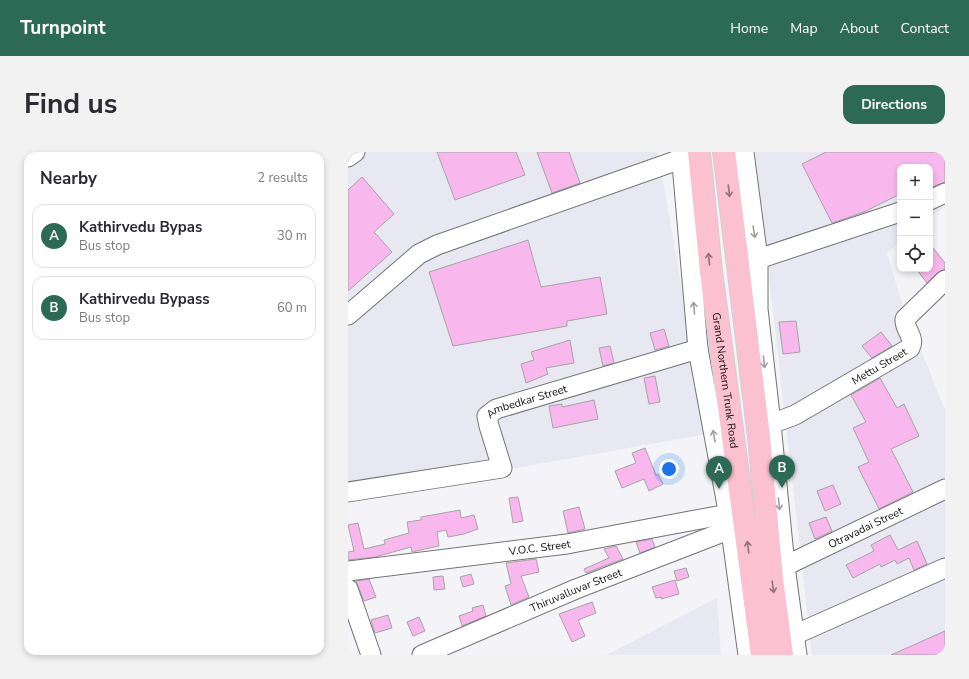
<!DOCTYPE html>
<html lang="en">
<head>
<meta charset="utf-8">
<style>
	:root { --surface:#fff; --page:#f2f2f3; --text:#2b2b33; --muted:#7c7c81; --line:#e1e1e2; --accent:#2d6a56 }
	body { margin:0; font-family:"Nunito Sans",sans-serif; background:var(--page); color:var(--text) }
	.controls { position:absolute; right:12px; top:12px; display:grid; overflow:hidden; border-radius:8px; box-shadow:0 2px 6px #0003 }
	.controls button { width:36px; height:36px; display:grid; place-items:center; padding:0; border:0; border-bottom:1px solid var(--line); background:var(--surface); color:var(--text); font:20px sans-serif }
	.you { position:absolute; left:321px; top:317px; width:14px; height:14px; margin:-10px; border:3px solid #fff; border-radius:50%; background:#1a73e8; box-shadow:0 0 0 6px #1a73e833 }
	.badge { display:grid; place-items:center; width:26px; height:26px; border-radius:50%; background:var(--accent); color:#fff; font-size:13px; font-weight:700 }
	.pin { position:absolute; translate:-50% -33px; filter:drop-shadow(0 1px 2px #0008) }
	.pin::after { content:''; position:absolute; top:21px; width:14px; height:12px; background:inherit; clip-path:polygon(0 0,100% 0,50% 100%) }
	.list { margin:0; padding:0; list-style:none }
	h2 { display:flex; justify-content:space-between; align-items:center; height:52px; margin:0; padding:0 16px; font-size:17px }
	h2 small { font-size:13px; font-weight:400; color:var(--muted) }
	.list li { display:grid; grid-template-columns:26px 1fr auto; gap:12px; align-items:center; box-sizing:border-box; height:64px; margin:0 8px 8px; padding:0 8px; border:1px solid var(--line); border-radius:12px }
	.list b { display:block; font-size:15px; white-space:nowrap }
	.list p { margin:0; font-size:13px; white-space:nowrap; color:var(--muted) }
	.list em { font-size:13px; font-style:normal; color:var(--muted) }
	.icon { flex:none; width:22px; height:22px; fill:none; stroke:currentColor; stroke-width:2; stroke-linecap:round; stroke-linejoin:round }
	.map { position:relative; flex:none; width:597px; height:503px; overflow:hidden; border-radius:12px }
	header { display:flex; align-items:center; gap:24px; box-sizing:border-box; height:56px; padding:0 20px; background:var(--accent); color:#fff }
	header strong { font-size:19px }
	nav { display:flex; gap:22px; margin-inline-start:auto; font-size:14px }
	.intro { display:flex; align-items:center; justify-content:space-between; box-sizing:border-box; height:96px; padding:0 24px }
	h1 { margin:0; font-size:28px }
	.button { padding:10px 18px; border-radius:12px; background:var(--accent); color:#fff; font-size:14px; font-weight:700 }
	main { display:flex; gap:24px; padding:0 24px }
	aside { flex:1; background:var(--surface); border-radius:12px; box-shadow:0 2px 6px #0003 }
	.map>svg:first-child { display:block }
</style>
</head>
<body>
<header>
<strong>Turnpoint</strong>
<nav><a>Home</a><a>Map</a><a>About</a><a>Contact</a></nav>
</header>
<div class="intro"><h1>Find us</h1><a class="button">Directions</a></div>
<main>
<aside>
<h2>Nearby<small>2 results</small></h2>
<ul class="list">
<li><span class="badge">A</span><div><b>Kathirvedu Bypas</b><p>Bus stop</p></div><em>30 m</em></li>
<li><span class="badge">B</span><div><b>Kathirvedu Bypass</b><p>Bus stop</p></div><em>60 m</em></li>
</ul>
</aside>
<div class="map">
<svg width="597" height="503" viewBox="0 0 597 503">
	<rect width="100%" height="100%" fill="#f4f4f8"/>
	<g fill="#e8e8f3">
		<polygon points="0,0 310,0 359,282 0,346"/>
		<polygon points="407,0 597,0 597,54 582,66 582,15 552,15 552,90 539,101 554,151 597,258 597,503 464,503"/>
		<polygon points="369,446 373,503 258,503"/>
	</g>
	<g fill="#f8b8ee" stroke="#a6a3a5">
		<polygon points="89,0 168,0 177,23 107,48"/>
		<polygon points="189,0 221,0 232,31 204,41"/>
		<polygon points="478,0 597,0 597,30 582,36 582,15 552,15 552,42 516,60 484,71 454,12"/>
		<polygon points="14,25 46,62 26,80 44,100 0,139 0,38"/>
		<polygon points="180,88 193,135 252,125 259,162 219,169 219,174 105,194 81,120"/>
		<polygon points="582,92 597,111 597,117 590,120 579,131 568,117 582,117"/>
		<polygon points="448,169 452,200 435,202 431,170"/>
		<polygon points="316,177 321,194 307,198 302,181"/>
		<polygon points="533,180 544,194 524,206 514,194"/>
		<polygon points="222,188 226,211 198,216 200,222 178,231 173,212 186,208 183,200"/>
		<polygon points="262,194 266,211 255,214 251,196"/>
		<polygon points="307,224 312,250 301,252 296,226"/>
		<polygon points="532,226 549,256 556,252 571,284 543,297 565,340 531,357 510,315 521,310 505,276 518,270 503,243"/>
		<polygon points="246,248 250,267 205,276 201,254 214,252 214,255"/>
		<polygon points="297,296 308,323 310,322 315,332 301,339 296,327 274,336 267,319 288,311 284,301"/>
		<polygon points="485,333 493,352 477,359 469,339"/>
		<polygon points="170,345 175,369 165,371 161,346"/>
		<polygon points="231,355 237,377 220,381 215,359"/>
		<polygon points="112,358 113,366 126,363 130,377 116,382 100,385 98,378 89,380 91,394 77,397 64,400 63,395 27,405 0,408 0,400 6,399 0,373 10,371 16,397 37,392 36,388 61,381 59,370 73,368 73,365"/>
		<polygon points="478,365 484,379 467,387 461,371"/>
		<polygon points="542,383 550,398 569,389 579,412 566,418 561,406 549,412 547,408 533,415 532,412 505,426 498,413 526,399 523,393"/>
		<polygon points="304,387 307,395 292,401 288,390"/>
		<polygon points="268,394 275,407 238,421 236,417 261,406 256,397"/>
		<polygon points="188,407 191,420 173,424 181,445 163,453 157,434 163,432 158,411"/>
		<polygon points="338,416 341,425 329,429 326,419"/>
		<polygon points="123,422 126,432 115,435 112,425"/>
		<polygon points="95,424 97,437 86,438 85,425"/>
		<polygon points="21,427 28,445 16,449 8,429"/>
		<polygon points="327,428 331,442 313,447 313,445 308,446 304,435"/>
		<polygon points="244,450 248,461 230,468 237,484 224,490 211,462"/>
		<polygon points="135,453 138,464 114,474 111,464 125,459 124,456"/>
		<polygon points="40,463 44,476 27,481 23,468"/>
		<polygon points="71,465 77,479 65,484 59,470"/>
		<polygon points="597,479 597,503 543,503"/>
	</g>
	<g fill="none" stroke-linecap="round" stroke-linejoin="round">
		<g stroke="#747477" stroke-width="21">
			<g id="minor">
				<polyline points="333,0 350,197 381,364 400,503"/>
				<polyline points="396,0 410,107 410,157 423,272 437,414 449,503"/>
				<polyline points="0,5 7,0"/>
				<polyline points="582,48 597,41"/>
				<polyline points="410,107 552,60"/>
				<polyline points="0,163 71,102 89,93 333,7"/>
				<path id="s1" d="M423,272L447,263L562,196C568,185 556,178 557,167L597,128"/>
				<path id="s2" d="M0,340L154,316L141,274L139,264L148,257L350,197"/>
				<path id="s3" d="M437,414L597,337"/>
				<path id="s4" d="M0,419L219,392L369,364H381"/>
				<polyline points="0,437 23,503"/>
				<polyline points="446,483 597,416"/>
				<path id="s5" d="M74,503L228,437L383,377"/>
			</g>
		</g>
		<g stroke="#cfcfcf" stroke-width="24">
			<g id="highway">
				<path id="s6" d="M351,0L363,119L414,503"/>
				<polyline points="376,0 411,285 424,427 434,503"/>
			</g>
		</g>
		<use href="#minor" stroke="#fff" stroke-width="19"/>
		<use href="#highway" stroke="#fcc1d1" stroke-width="22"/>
	</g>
	<defs><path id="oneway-shaft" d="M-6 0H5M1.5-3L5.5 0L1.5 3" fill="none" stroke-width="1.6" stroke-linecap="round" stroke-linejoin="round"/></defs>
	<g stroke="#91717b">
		<use href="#oneway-shaft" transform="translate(381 39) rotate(83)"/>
		<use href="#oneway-shaft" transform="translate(361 107) rotate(-95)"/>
		<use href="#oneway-shaft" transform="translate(400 395) rotate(-98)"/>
		<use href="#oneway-shaft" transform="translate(425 435) rotate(82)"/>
	</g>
	<g stroke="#9f9fa0">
		<use href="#oneway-shaft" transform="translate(406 80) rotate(81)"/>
		<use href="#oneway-shaft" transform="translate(346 156) rotate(-95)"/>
		<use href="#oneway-shaft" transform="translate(416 210) rotate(84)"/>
		<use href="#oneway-shaft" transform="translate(366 284) rotate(-100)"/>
		<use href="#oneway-shaft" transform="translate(431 352) rotate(84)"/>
	</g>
	<g text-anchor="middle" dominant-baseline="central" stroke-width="3" stroke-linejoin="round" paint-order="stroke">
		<g font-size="11" fill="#0f0f11" stroke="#fff">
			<text stroke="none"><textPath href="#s1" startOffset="123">Mettu Street</textPath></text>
			<text stroke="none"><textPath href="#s6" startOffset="230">Grand Northern Trunk Road</textPath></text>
			<text stroke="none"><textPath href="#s2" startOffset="253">Ambedkar Street</textPath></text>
			<text stroke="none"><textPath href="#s3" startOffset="89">Otravadai Street</textPath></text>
			<text stroke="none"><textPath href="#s4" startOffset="193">V.O.C. Street</textPath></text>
			<text stroke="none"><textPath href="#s5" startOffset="167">Thiruvalluvar Street</textPath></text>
		</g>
	</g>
</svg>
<div class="controls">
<button>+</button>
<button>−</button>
<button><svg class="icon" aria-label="locate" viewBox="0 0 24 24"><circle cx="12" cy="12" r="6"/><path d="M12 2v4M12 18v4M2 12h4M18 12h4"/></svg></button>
</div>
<div class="you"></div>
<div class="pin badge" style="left:371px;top:337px">A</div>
<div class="pin badge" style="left:434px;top:336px">B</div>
</div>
</main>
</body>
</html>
